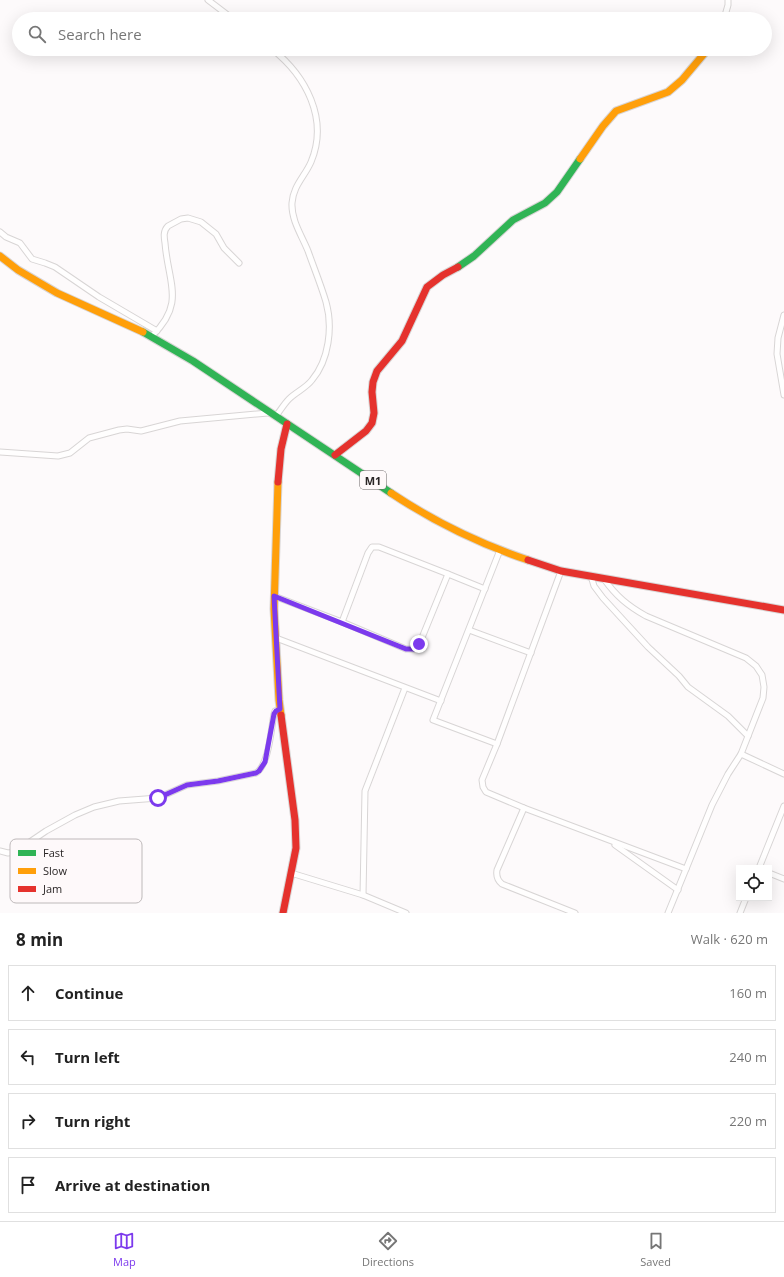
<!DOCTYPE html>
<html lang="en">
<head>
<meta charset="utf-8">
<style>
	:root { --surface:#fff; --page:#f6f6f6; --text:#222; --muted:#767676; --line:#e0e0e0; --accent:#7c3aed }
	body { margin:0; font-family:"Open Sans",sans-serif; background:var(--page); color:var(--text) }
	.controls { position:absolute; right:12px; bottom:12px; display:grid; overflow:hidden; border-radius:0px; box-shadow:0 4px 16px #0002 }
	.controls button { width:36px; height:36px; display:grid; place-items:center; padding:0; border:0; border-bottom:1px solid var(--line); background:var(--surface); color:var(--text); font:20px sans-serif }
	.stop { position:absolute; width:12px; height:12px; margin:-9px; border:3px solid #7c3aed; border-radius:50%; background:#fff }
	.stop.end { background:#7c3aed; border-color:#fff; box-shadow:0 1px 4px #0008 }
	.list { margin:0; padding:0; list-style:none }
	h2 { display:flex; justify-content:space-between; align-items:center; height:52px; margin:0; padding:0 16px; font-size:17px }
	h2 small { font-size:13px; font-weight:400; color:var(--muted) }
	.list li { display:grid; grid-template-columns:26px 1fr auto; gap:12px; align-items:center; box-sizing:border-box; height:56px; margin:0 8px 8px; padding:0 8px; border:1px solid var(--line); border-radius:0px }
	.list b { display:block; font-size:15px; white-space:nowrap }
	.list em { font-size:13px; font-style:normal; color:var(--muted) }
	.icon { flex:none; width:22px; height:22px; fill:none; stroke:currentColor; stroke-width:2; stroke-linecap:round; stroke-linejoin:round }
	.map { position:relative; flex:none; width:784px; height:913px; overflow:hidden }
	.search { position:absolute; background:var(--surface); box-shadow:0 4px 16px #0002; left:12px; right:12px; top:12px; height:44px; display:flex; align-items:center; gap:10px; box-sizing:border-box; padding:0 14px; border-radius:22px; color:var(--muted); font-size:15px }
	.sheet { height:308px; background:var(--surface) }
	nav { display:flex; justify-content:space-around; align-items:center; box-sizing:border-box; height:56px; border-top:1px solid var(--line); background:var(--surface); font-size:11px; color:var(--muted) }
	nav a { display:grid; justify-items:center; gap:2px }
	nav .on { color:var(--accent) }
	.map>svg:first-child { display:block }
</style>
</head>
<body>
<div class="map">
<svg width="784" height="913" viewBox="0 0 784 913">
	<rect width="100%" height="100%" fill="#fdfafb"/>
	<g fill="none" stroke-linecap="round" stroke-linejoin="round">
		<g stroke="#d8d5d5" stroke-width="7">
			<g id="street">
				<polyline points="208,0 233,19"/>
				<polyline points="724,19 728,5 728,0"/>
				<path d="M272,49C306,76 329,119 311,162C305,176 293,186 292,203C291,220 302,236 308,251C314,268 321,285 326,302C333,327 329,360 312,380C306,388 296,392 289,399C284,404 280,411 276,416"/>
				<polyline points="0,232 6,237 20,243 32,259 45,263 55,267 99,297 157,331"/>
				<polyline points="784,315 778,338 777,354 784,395"/>
				<path d="M152,336C186,303 168,283 165,243C164,237 163,231 168,226L181,219L188,218L201,222L216,234L224,248L239,263"/>
				<polyline points="0,452 58,456 70,453 89,438 119,430 127,429 141,431 180,421 268,413"/>
				<polygon points="372,547 379,547 448,574 419,645 414,649 406,649 342,622 368,553"/>
				<polyline points="500,550 433,720 497,744 561,571"/>
				<polyline points="448,574 485,589"/>
				<polyline points="591,576 594,586 603,598 648,647 679,676 688,687 728,716 748,736"/>
				<path d="M604,579C616,596 628,606 646,616L746,658L756,666L762,675L764,687L763,698L741,754L728,774L712,805L686,869"/>
				<polyline points="274,596 342,622"/>
				<polyline points="469,630 531,653"/>
				<polyline points="276,638 441,701"/>
				<polyline points="497,744 482,780 483,787 486,792 524,808 686,869 668,913"/>
				<polyline points="741,754 784,774"/>
				<path d="M524,808L497,870C496,876 497,880 502,884L575,913"/>
				<polyline points="615,845 678,890"/>
				<path d="M0,851L8,853L15,852L46,831L75,815L94,807L119,801L158,798L187,785L218,781L256,773C269,765 271,729 274,714L275,711L280,709"/>
				<polyline points="759,868 784,806"/>
				<polyline points="291,873 363,895 406,913"/>
				<polyline points="769,873 784,879"/>
				<polyline points="363,895 365,791 405,688"/>
				<polyline points="740,913 746,898"/>
			</g>
		</g>
		<g stroke="#d8d5d5" stroke-width="9">
			<g id="fast">
				<polyline points="458,267 474,256 513,220 545,203 557,192 580,159"/>
				<polyline points="143,332 193,361 391,493"/>
			</g>
		</g>
		<g stroke="#d8d5d5" stroke-width="9">
			<g id="slow">
				<polyline points="580,159 603,126 616,111 668,92 682,80 708,49"/>
				<polyline points="0,256 18,270 57,293 143,332"/>
				<polyline points="278,482 274,609 279,700 281,715"/>
				<path d="M391,493C433,521 480,544 528,560"/>
			</g>
		</g>
		<g stroke="#d8d5d5" stroke-width="9">
			<g id="jam">
				<polyline points="335,455 366,431 372,423 374,413 372,392 373,382 377,371 402,341 427,287 443,275 458,267"/>
				<polyline points="278,482 281,449 287,424"/>
				<polyline points="528,560 561,571 784,610"/>
				<polyline points="281,715 295,820 296,848 283,913"/>
			</g>
		</g>
		<use href="#street" stroke="#fffefe" stroke-width="5"/>
		<use href="#fast" stroke="#30b455" stroke-width="7"/>
		<use href="#slow" stroke="#ff9f0a" stroke-width="7"/>
		<use href="#jam" stroke="#e5322d" stroke-width="7"/>
	</g>
	<g fill="none" stroke-linecap="round" stroke-linejoin="round">
		<polyline stroke="#7c3aed" stroke-width="5" points="158,798 187,785 218,781 256,773 259,771 265,762 274,714 276,711 280,709 274,596 406,649 414,649 419,644"/>
	</g>
	<g text-anchor="middle" dominant-baseline="central" stroke-width="3" stroke-linejoin="round" paint-order="stroke">
		<rect fill="#fef9fa" stroke="#696565" stroke-width="1" x="360" y="471" width="26" height="18" rx="3"/>
		<g font-size="11" font-weight="bold" fill="#292525">
			<text x="373" y="480">M1</text>
		</g>
	</g>
	<rect x="10" y="839" width="132" height="64" rx="6" fill="#fef9fa" stroke="#beb9ba" stroke-width="1"/>
	<rect x="18" y="850" width="18" height="6" fill="#30b455"/>
	<rect x="18" y="868" width="18" height="6" fill="#ff9f0a"/>
	<rect x="18" y="886" width="18" height="6" fill="#e5322d"/>
	<g font-size="11" fill="#292525">
		<text x="43" y="857">Fast</text>
		<text x="43" y="875">Slow</text>
		<text x="43" y="893">Jam</text>
	</g>
</svg>
<div class="controls">
<button><svg class="icon" aria-label="locate" viewBox="0 0 24 24"><circle cx="12" cy="12" r="6"/><path d="M12 2v4M12 18v4M2 12h4M18 12h4"/></svg></button>
</div>
<div class="stop" style="left:158px;top:798px"></div>
<div class="stop end" style="left:419px;top:644px"></div>
<div class="search"><svg class="icon" aria-label="search" viewBox="0 0 24 24"><circle cx="10" cy="10" r="6"/><path d="M15 15l6 6"/></svg>Search here</div>
</div>
<section class="sheet">
<h2>8 min<small>Walk · 620 m</small></h2>
<ul class="list">
<li><svg class="icon" aria-label="ahead" viewBox="0 0 24 24"><path d="M12 20V5M6 11l6-6 6 6"/></svg><div><b>Continue</b></div><em>160 m</em></li>
<li><svg class="icon" aria-label="left" viewBox="0 0 24 24"><path d="M17 20v-9H6M10 6l-5 5 5 5"/></svg><div><b>Turn left</b></div><em>240 m</em></li>
<li><svg class="icon" aria-label="right" viewBox="0 0 24 24"><path d="M7 20v-9h11M14 6l5 5-5 5"/></svg><div><b>Turn right</b></div><em>220 m</em></li>
<li><svg class="icon" aria-label="arrive" viewBox="0 0 24 24"><path d="M6 21V4h12l-3 4 3 4H6"/></svg><div><b>Arrive at destination</b></div></li>
</ul>
</section>
<nav>
<a class="on"><svg class="icon" aria-label="map" viewBox="0 0 24 24"><path d="M3 6l6-2 6 2 6-2v14l-6 2-6-2-6 2zM9 4v14M15 6v14"/></svg>Map</a>
<a><svg class="icon" aria-label="directions" viewBox="0 0 24 24"><path d="M12 3l9 9-9 9-9-9zM9 14v-3h6M13 9l2 2-2 2"/></svg>Directions</a>
<a><svg class="icon" aria-label="saved" viewBox="0 0 24 24"><path d="M7 4h10v16l-5-4-5 4z"/></svg>Saved</a>
</nav>
</body>
</html>
